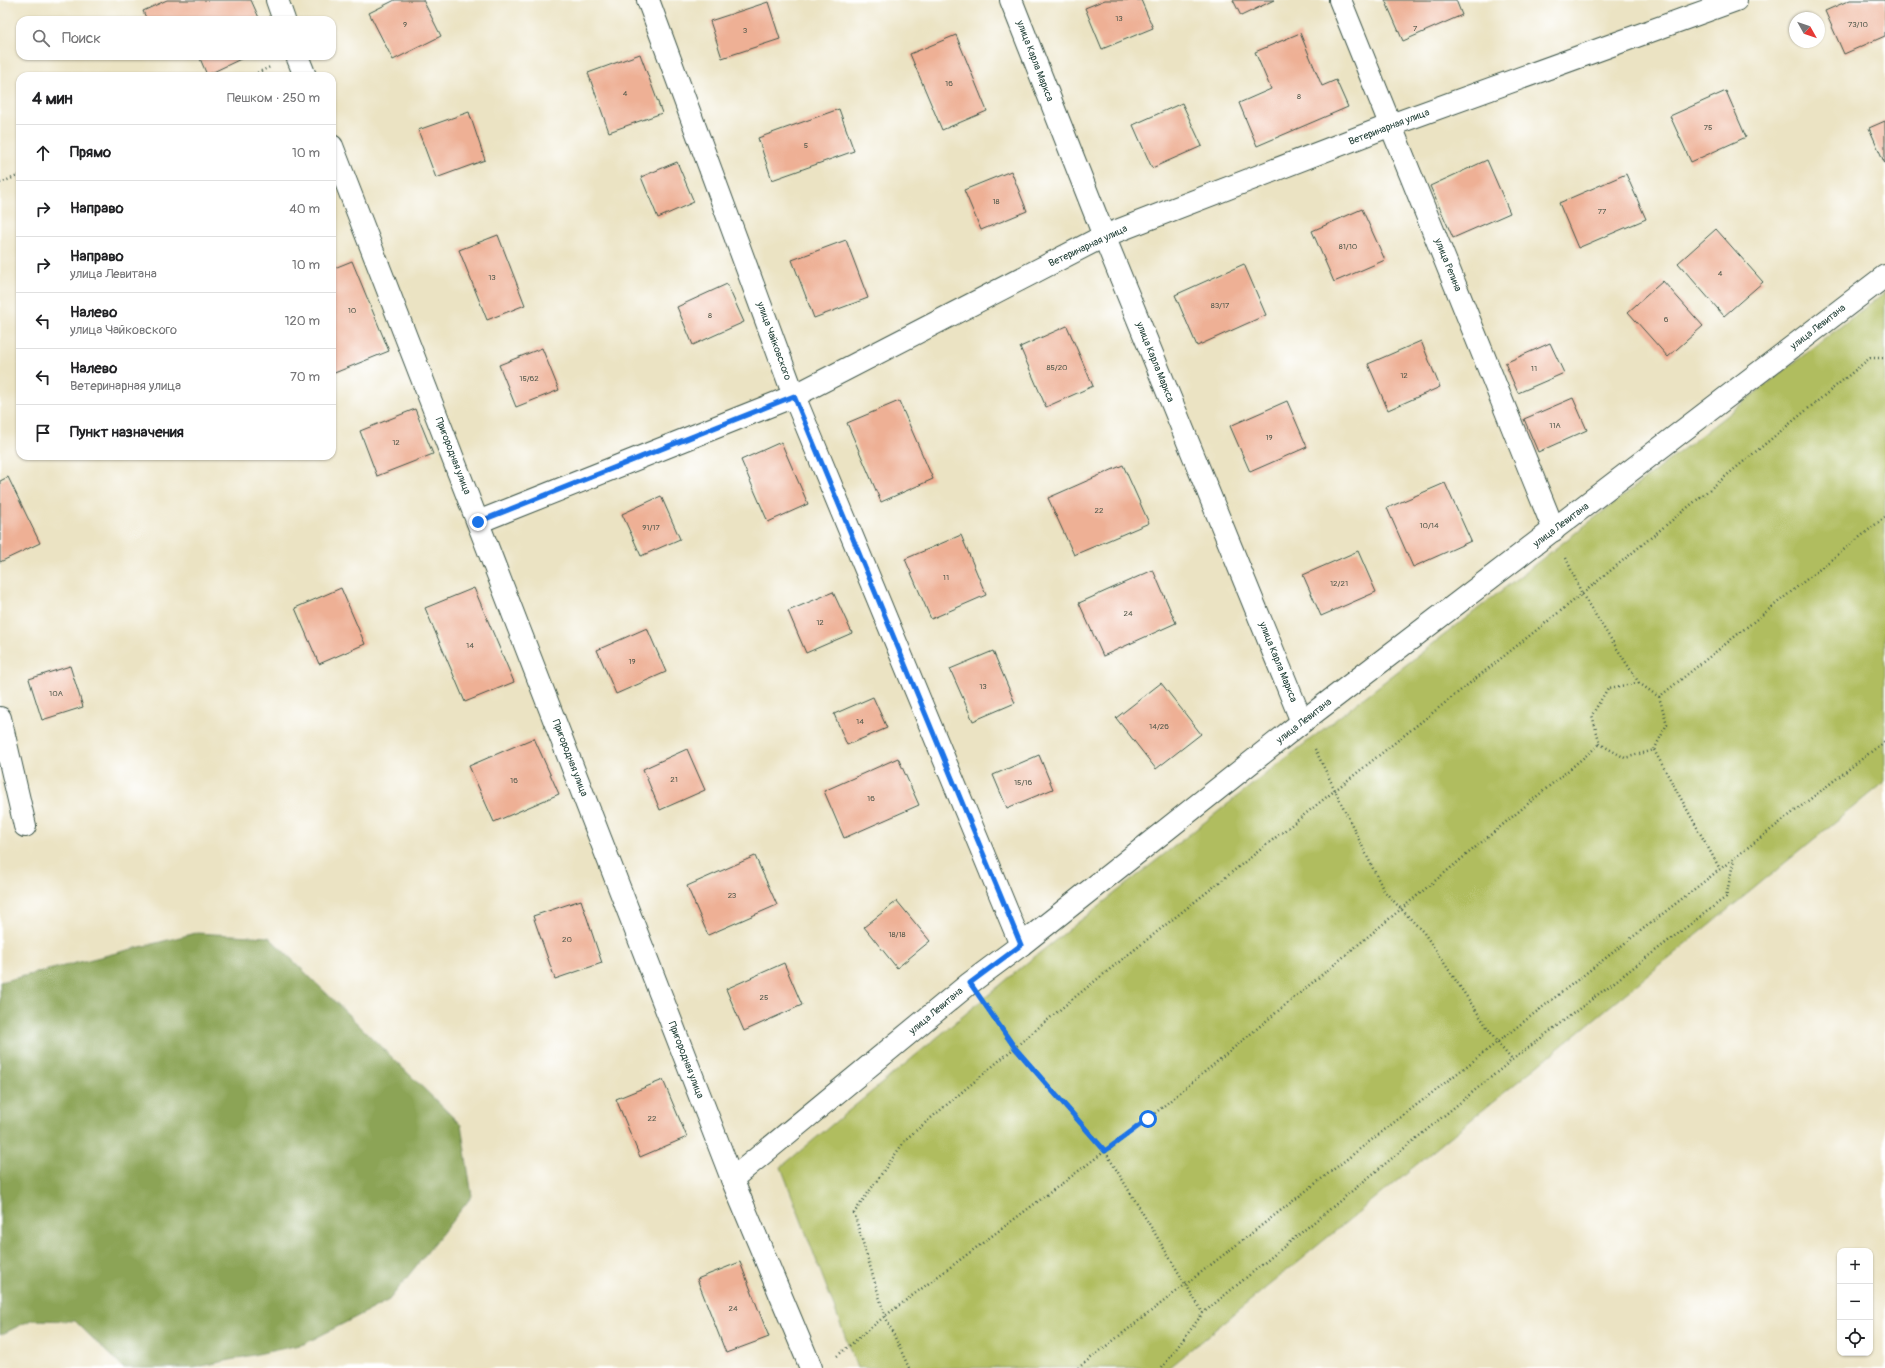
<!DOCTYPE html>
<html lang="ru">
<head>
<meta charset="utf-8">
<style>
	:root { --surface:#fff; --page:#f6f6f6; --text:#202124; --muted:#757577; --line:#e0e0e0 }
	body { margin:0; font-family:Pangolin,sans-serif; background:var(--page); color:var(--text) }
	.controls { position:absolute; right:12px; bottom:12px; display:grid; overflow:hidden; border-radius:8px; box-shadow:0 1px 3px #0004 }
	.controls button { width:36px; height:36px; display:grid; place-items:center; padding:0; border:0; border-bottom:1px solid var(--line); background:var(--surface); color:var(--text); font:20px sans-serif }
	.compass { position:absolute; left:1789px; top:12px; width:36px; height:36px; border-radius:50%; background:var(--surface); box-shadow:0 1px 3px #0004; rotate:130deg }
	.stop { position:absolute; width:12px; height:12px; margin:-9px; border:3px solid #1a73e8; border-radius:50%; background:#fff }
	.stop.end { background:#1a73e8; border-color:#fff; box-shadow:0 1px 4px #0008 }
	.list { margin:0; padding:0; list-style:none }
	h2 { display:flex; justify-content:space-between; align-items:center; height:52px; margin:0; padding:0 16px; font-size:17px }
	h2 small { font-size:13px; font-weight:400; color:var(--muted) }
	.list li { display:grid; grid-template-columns:26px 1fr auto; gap:12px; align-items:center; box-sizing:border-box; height:56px; padding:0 16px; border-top:1px solid var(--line) }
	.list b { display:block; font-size:15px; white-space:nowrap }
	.list p { margin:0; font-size:13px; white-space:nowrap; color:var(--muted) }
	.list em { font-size:13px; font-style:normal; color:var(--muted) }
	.icon { flex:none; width:22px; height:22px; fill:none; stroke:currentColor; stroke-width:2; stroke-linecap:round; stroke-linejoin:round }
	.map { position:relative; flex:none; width:1885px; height:1368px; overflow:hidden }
	.search { position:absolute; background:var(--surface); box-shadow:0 1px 3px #0004; left:16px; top:16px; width:320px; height:44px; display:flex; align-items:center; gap:10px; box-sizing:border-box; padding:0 14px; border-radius:12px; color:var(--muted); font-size:15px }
	.panel { position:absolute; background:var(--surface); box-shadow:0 1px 3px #0004; left:16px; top:72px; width:320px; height:388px; border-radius:12px }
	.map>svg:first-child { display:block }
</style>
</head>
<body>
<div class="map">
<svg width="1885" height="1368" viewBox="0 0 1885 1368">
	<rect width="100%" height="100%" fill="#fff"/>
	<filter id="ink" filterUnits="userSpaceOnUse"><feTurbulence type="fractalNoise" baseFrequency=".025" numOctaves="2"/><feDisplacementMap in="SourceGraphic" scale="8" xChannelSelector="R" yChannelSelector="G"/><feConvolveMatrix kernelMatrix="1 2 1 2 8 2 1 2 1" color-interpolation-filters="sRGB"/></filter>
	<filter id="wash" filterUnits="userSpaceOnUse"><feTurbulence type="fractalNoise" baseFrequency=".012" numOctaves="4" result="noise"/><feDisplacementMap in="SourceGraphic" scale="16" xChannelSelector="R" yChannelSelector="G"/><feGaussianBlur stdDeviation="0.9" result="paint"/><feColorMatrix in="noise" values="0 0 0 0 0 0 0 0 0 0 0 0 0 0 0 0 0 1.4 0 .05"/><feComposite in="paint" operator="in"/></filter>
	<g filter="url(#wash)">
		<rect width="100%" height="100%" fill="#ebe3c3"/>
		<polygon fill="#b0bd5f" stroke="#687d4a" points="1885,292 1885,781 1168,1368 857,1368 781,1167 1028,962 1258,780"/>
		<polygon fill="#8ca456" stroke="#567045" points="196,933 269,937 461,1125 472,1196 389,1300 304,1344 193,1368 123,1368 75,1321 31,1320 0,1335 0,982"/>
		<g id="blocks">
			<g fill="#eeb095">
				<polygon points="167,0 251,0 260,20 147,20 143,11"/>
				<polygon points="395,0 423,0 441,36 393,60 369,13"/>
				<polygon points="1105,0 1141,0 1153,28 1102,49 1085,8"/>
				<polygon points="1233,0 1274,0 1241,16"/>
				<polygon points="1385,0 1456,0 1462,15 1403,41"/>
				<polygon points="1850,0 1885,0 1885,36 1844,54 1825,11"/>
				<polygon points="768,2 780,39 722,58 710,21"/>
				<polygon points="1300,33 1322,86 1336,80 1348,107 1257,146 1239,103 1271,89 1255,52"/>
				<polygon points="956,35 987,111 942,130 910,54"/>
				<polygon points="640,54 662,113 609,132 588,73"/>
				<polygon points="199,56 247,56 207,75"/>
				<polygon points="1726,91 1746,137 1691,162 1670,116"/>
				<polygon points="1182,103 1202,146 1152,168 1133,125"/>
				<polygon points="839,109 854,151 772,180 758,138"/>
				<polygon points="469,112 485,160 436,178 418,130"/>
				<polygon points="1885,121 1885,164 1869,128"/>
				<polygon points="1487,160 1510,213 1453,238 1430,186"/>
				<polygon points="677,162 694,202 658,218 641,177"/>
				<polygon points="1011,171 1027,211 981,230 964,190"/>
				<polygon points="1626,174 1646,219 1578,248 1559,203"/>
				<polygon points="1362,209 1385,260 1334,282 1312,231"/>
				<polygon points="1716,229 1763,282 1724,316 1678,263"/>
				<polygon points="498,235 525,305 487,320 459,250"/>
				<polygon points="846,240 868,298 814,318 792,260"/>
				<polygon points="352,261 389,351 332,374 332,269"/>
				<polygon points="1244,264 1266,315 1197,346 1175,295"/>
				<polygon points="1663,281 1703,326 1668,357 1628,312"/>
				<polygon points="727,284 744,322 693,345 677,307"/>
				<polygon points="1067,326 1093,386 1046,407 1020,347"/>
				<polygon points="1421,341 1440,387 1388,410 1368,364"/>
				<polygon points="1550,343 1564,373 1518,393 1505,363"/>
				<polygon points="542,348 559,390 516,407 499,365"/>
				<polygon points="1573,398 1587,430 1538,452 1524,419"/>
				<polygon points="899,401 933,479 881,502 847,423"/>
				<polygon points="1287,401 1307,447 1250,472 1230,426"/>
				<polygon points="415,409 433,454 377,476 360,431"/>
				<polygon points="781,442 808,504 768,522 741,460"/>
				<polygon points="1123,465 1149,523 1074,555 1048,498"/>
				<polygon points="8,477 40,543 0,562 0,481"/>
				<polygon points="1445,483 1471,541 1413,567 1387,508"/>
				<polygon points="661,496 680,539 641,556 622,514"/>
				<polygon points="961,535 986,595 931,619 905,559"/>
				<polygon points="1358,551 1376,592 1321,616 1303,575"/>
				<polygon points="1153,570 1176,623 1103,656 1079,603"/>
				<polygon points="341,588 365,644 319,664 295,608"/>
				<polygon points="474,588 514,682 465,702 425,608"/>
				<polygon points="833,592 852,633 806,653 788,611"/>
				<polygon points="647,628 666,672 616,694 597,650"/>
				<polygon points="993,651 1015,703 973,721 950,669"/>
				<polygon points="70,666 83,707 42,720 29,679"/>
				<polygon points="1161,683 1201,734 1156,769 1116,718"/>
				<polygon points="873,697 887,728 847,745 834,714"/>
				<polygon points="534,738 559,794 494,822 469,766"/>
				<polygon points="687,749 705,790 660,810 643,769"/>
				<polygon points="1039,755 1053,789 1007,808 993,775"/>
				<polygon points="898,758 919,805 844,838 824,791"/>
				<polygon points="755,856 777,905 708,935 687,886"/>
				<polygon points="581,900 602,963 555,979 533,916"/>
				<polygon points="897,901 930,941 897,968 864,927"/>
				<polygon points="784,963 802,1005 744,1031 726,989"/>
				<polygon points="663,1080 687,1137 640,1157 616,1099"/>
				<polygon points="740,1262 769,1337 726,1353 697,1279"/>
			</g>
		</g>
	</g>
	<g filter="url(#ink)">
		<use href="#blocks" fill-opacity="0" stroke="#3e5649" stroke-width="1"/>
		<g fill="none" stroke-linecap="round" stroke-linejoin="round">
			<g stroke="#3e5649" stroke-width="24">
				<g id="street">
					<polyline points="277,0 284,20"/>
					<polyline points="648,0 794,396 1021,945"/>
					<polyline points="1011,0 1104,236 1302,722"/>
					<polyline points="1340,0 1554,530"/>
					<polyline points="297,56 305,76"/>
					<polyline points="332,146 732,1179 811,1368"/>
					<polyline points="478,522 794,396 1104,236 1391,125 1736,0"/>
					<polyline points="0,718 25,826"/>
					<polyline points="732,1179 970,983 1021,945 1302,722 1885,276"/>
				</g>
			</g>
			<g stroke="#3e5649" stroke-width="2.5" stroke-dasharray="1 3" stroke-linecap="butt">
				<polyline points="250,76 270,67"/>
				<polyline points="0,183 20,175"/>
				<polyline points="1566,558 1582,594 1639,683"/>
				<polygon points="1639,683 1659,697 1667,724 1654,750 1625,758 1600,744 1592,715 1608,688"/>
				<polyline points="1659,697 1885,517"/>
				<polyline points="1315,749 1384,891 1424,933 1497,1042 1512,1060"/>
				<polyline points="1654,750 1720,869"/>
				<polyline points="986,1007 1015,1048 1105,1151 1203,1313"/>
				<polyline points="837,1356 885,1316 1148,1119 1600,744"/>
				<polyline points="909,1368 885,1316 854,1213 906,1139 1075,997 1582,594 1870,358 1885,358"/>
				<polyline points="1078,1368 1885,741"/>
				<polyline points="1162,1368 1203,1313 1512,1060 1726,897 1734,859"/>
			</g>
			<use href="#street" stroke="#fff" stroke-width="22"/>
		</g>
	</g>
	<g fill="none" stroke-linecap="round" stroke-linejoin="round" filter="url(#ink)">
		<polyline stroke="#1a73e8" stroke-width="5" points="478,522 794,396 1021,945 970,983 1015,1048 1105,1151 1148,1119"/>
	</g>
	<g text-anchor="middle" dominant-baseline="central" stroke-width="3.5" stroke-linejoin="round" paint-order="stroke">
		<g font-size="8" fill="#535a4c">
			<text x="1119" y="18">13</text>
			<text x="405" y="24">9</text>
			<text x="1858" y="24">73/10</text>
			<text x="1415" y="28">7</text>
			<text x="745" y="30">3</text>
			<text x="949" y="83">16</text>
			<text x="625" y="93">4</text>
			<text x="1299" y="96">8</text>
			<text x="1708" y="127">75</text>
			<text x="806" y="145">5</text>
			<text x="996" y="201">18</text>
			<text x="1602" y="211">77</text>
			<text x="1348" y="246">81/10</text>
			<text x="1720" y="273">4</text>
			<text x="492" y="277">13</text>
			<text x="1220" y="305">83/17</text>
			<text x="352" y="310">10</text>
			<text x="710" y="315">8</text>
			<text x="1666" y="319">6</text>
			<text x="1057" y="367">85/20</text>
			<text x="1534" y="368">11</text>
			<text x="1404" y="375">12</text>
			<text x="529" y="378">15/62</text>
			<text x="1555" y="425">11А</text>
			<text x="1269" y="437">19</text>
			<text x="396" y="442">12</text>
			<text x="1099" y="510">22</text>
			<text x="1429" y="525">10/14</text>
			<text x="651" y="527">91/17</text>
			<text x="946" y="577">11</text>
			<text x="1339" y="583">12/21</text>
			<text x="1128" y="613">24</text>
			<text x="820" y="622">12</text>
			<text x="470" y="645">14</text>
			<text x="632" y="661">19</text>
			<text x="983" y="686">13</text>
			<text x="56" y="693">10А</text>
			<text x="860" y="721">14</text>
			<text x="1159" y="726">14/26</text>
			<text x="674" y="779">21</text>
			<text x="514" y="780">16</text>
			<text x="1023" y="782">15/16</text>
			<text x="871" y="798">16</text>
			<text x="732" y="895">23</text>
			<text x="897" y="934">18/18</text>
			<text x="567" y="939">20</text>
			<text x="764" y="997">25</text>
			<text x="652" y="1118">22</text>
			<text x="733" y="1308">24</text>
		</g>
		<g font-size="10" fill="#1f3d34" stroke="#fff">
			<text transform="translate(1035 61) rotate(69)">улица Карла Маркса</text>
			<text transform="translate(1389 127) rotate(-21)">Ветеринарная улица</text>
			<text transform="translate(1088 246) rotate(-25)">Ветеринарная улица</text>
			<text transform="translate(1448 265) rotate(68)">улица Репина</text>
			<text transform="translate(1818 327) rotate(-38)">улица Левитана</text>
			<text transform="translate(774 341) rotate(70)">улица Чайковского</text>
			<text transform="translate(1155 362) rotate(68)">улица Карла Маркса</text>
			<text transform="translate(453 456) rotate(69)">Пригородная улица</text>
			<text transform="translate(1561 525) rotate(-37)">улица Левитана</text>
			<text transform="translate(1278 662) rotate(68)">улица Карла Маркса</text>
			<text transform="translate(1304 721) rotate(-38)">улица Левитана</text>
			<text transform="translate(570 758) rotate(69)">Пригородная улица</text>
			<text transform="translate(936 1011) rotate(-40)">улица Левитана</text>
			<text transform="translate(686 1060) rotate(69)">Пригородная улица</text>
		</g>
	</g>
</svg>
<div class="controls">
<button>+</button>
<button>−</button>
<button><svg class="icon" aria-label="locate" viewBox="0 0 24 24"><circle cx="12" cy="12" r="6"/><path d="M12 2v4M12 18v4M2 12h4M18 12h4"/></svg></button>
</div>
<svg class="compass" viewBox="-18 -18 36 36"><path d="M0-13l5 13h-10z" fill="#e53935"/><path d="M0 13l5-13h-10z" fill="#757577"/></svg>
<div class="stop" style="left:1148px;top:1119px"></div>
<div class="stop end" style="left:478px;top:522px"></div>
<div class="search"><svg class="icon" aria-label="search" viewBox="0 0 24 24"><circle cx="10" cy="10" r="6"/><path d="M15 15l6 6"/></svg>Поиск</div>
<section class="panel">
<h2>4 мин<small>Пешком · 250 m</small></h2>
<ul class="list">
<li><svg class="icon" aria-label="ahead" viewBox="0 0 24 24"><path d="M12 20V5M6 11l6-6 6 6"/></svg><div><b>Прямо</b></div><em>10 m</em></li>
<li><svg class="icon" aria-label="right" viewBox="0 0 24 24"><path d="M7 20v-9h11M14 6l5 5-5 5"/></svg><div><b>Направо</b></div><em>40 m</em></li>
<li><svg class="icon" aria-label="right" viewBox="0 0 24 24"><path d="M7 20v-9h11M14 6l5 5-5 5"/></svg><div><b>Направо</b><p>улица Левитана</p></div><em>10 m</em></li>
<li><svg class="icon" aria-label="left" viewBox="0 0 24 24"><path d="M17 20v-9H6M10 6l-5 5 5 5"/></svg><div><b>Налево</b><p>улица Чайковского</p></div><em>120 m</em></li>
<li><svg class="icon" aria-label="left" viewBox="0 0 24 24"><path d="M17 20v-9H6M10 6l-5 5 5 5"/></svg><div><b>Налево</b><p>Ветеринарная улица</p></div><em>70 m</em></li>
<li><svg class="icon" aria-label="arrive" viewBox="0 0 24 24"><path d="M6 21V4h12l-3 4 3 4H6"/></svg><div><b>Пункт назначения</b></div></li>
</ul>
</section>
</div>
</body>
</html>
